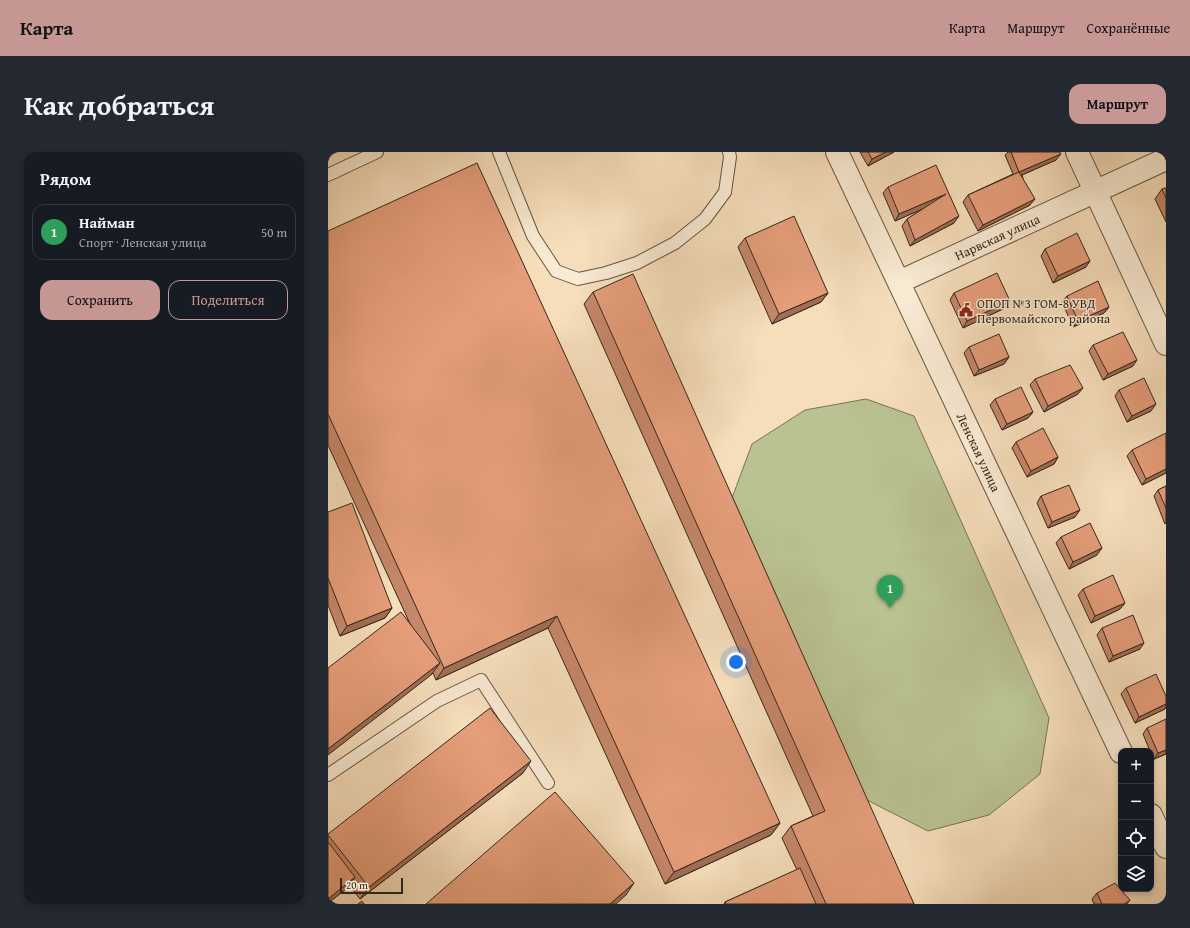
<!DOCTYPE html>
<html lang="ru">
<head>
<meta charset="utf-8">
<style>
	:root { --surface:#171b24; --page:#242831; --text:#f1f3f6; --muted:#9ea1a6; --line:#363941; --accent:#c59692 }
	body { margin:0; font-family:"Gentium Book Plus",serif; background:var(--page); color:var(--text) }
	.controls { position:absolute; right:12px; bottom:12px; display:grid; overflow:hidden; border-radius:8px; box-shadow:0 2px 6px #0003 }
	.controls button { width:36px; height:36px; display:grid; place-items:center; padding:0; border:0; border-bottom:1px solid var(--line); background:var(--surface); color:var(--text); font:20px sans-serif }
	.scale { position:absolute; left:12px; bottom:10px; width:63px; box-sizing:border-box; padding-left:4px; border:2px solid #36271d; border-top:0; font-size:11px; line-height:14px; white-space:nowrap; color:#36271d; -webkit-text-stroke:3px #f9ead3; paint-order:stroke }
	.you { position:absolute; left:408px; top:510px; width:14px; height:14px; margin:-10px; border:3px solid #fff; border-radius:50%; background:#1a73e8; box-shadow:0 0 0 6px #1a73e833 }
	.badge { display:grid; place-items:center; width:26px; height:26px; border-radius:50%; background:var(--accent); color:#fff; font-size:13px; font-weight:700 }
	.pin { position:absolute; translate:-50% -33px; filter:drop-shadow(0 1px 2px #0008) }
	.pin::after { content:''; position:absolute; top:21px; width:14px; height:12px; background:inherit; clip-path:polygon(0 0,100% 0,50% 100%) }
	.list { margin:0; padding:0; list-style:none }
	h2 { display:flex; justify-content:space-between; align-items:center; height:52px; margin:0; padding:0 16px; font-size:17px }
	h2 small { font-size:13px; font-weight:400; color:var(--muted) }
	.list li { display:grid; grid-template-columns:26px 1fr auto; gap:12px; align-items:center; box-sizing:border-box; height:56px; margin:0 8px 8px; padding:0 8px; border:1px solid var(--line); border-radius:12px }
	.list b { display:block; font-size:15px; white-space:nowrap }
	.list p { margin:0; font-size:13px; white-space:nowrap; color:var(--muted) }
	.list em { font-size:13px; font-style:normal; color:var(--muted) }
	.actions { display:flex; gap:8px; padding:12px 16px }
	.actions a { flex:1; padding:9px 0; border:1px solid var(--accent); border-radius:12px; text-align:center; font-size:14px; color:var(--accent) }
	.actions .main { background:var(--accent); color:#111 }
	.icon { flex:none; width:22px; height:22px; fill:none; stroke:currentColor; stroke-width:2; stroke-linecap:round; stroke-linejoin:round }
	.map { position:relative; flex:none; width:838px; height:752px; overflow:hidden; border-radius:12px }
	header { display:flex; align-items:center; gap:24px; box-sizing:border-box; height:56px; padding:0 20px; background:var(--accent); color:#111 }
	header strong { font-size:19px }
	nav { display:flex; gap:22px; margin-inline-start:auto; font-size:14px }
	.intro { display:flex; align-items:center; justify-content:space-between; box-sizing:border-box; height:96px; padding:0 24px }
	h1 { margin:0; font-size:28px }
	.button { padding:10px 18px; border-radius:12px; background:var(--accent); color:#111; font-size:14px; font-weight:700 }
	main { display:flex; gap:24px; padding:0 24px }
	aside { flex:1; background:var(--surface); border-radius:12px; box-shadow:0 2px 6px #0003 }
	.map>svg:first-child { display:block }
</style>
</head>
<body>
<header>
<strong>Карта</strong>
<nav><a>Карта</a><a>Маршрут</a><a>Сохранённые</a></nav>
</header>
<div class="intro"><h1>Как добраться</h1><a class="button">Маршрут</a></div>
<main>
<aside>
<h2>Рядом<small></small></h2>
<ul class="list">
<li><span class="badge" style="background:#2e9e5b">1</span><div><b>Найман</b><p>Спорт · Ленская улица</p></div><em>50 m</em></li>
</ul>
<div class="actions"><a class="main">Сохранить</a><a>Поделиться</a></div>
</aside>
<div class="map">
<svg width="838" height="752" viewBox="0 0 838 752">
	<rect width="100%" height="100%" fill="#f6debb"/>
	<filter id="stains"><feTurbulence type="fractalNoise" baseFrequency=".005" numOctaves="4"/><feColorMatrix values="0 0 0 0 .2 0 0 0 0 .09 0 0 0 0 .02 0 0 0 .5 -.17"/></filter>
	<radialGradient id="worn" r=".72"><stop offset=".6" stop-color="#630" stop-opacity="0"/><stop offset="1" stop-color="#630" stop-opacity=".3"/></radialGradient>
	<polygon fill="#bac292" stroke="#787458" points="538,247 586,264 721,566 712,622 661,663 600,679 539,648 404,346 424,292 477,258"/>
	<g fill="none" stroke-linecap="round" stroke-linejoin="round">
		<g stroke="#654" stroke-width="14">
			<g id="service">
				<polyline points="171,0 205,84 228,119 250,127 278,121 309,111 347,91 377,67 397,40 402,5 401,0"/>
				<polyline points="0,23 49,0"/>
				<polyline points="0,623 109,549 153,528 220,631"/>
			</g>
		</g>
		<g stroke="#654" stroke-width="24">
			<g id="minor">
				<path id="s1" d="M509,0L793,600"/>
				<polyline points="749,0 838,192"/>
				<path id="s2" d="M571,130L838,7"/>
				<polyline points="823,663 838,695"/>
			</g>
		</g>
		<use href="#service" stroke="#f9ead3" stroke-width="12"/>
		<use href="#minor" stroke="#f9ead3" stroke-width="22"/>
	</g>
	<g fill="#c58769" stroke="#36271d">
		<polygon points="532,0 566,0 540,14"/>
		<polygon points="680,0 683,0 728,8 694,23 702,53 650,79 635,50 640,43 685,22 677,3"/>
		<polygon points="560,35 626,71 582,94 574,74 579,67 596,56 567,69 555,41"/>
		<polygon points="838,36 838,70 827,47 834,37"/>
		<polygon points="0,79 452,671 443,683 337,732 220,476 108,528 105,521 103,523 83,474 0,293"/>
		<polygon points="417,86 500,141 493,150 444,172 410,95"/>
		<polygon points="717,97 758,115 725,131 713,104"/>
		<polygon points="265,140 586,752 396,752 397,750 469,718 454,686 463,674 485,664 256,152"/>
		<polygon points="626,141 677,156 635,176 622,148"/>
		<polygon points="739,144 781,155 776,161 745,175 734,150"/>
		<polygon points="765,193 805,214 775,228 761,199"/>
		<polygon points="641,195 681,205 676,212 646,224 636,201"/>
		<polygon points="707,227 750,242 716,260 702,233"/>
		<polygon points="791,238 823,259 799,270 787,244"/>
		<polygon points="667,247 705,260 700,266 674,278 662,253"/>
		<polygon points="688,290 730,305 726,312 699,325 684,296"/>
		<polygon points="804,298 838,321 814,333 799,304"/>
		<polygon points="838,334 838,371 837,372 826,344 830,338"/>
		<polygon points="713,344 747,365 720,376 709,351"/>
		<polygon points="0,360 64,456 57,466 12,484 0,453"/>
		<polygon points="733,385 769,403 741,417 728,391"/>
		<polygon points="755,437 797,451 792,457 763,471 750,443"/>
		<polygon points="774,476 812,497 781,510 769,483"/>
		<polygon points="798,536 838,544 838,555 837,557 807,571 793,542"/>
		<polygon points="819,576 838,602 826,607 823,601 823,599 822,599 815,582"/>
		<polygon points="195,621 32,747 22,734 0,751 0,682"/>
		<polygon points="769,741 802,748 799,752 766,752 764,747"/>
	</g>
	<g fill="#a06e55" stroke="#36271d">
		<polygon points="558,0 566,0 540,14 544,7"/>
		<polygon points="733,2 728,8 687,26 691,20"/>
		<polygon points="618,42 613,49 567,69 571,62"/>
		<polygon points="707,47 702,53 650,79 655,73"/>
		<polygon points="631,64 626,71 582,94 587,88"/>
		<polygon points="762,109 758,115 725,131 730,124"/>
		<polygon points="500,141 493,150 444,172 451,162"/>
		<polygon points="682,149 677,156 635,176 639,169"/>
		<polygon points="781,155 776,161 745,175 750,169"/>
		<polygon points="681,205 676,212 646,224 651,218"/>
		<polygon points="809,208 805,214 775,228 780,222"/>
		<polygon points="755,236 750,242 716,260 720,254"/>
		<polygon points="828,252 823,259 799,270 804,264"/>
		<polygon points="705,260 700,266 674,278 679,272"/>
		<polygon points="730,305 726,312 699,325 703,319"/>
		<polygon points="838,317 838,321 814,333 818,327"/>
		<polygon points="752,358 747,365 720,376 724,370"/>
		<polygon points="774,396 769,403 741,417 745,410"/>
		<polygon points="797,451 792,457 763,471 767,464"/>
		<polygon points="64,456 57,466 12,484 19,474"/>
		<polygon points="229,464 220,476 108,528 116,516"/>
		<polygon points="816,491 812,497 781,510 785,504"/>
		<polygon points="112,511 103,523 0,603 0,597"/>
		<polygon points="838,552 838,555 837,557 807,571 811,565"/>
		<polygon points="838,598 838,602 826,607 830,601"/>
		<polygon points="203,609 195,621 32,747 41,735"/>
		<polygon points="452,671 443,683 337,732 346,720"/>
		<polygon points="27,725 21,735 0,751 0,747"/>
		<polygon points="306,731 298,743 288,752 282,752"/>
	</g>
	<g fill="#e59d7a" stroke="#36271d">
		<polygon points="540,0 558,0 544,7"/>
		<polygon points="683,0 732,0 733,2 691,20"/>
		<polygon points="149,11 452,671 346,720 229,464 116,516 0,262 0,79"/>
		<polygon points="608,13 631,64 587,88 579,67 618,42 571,62 560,35"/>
		<polygon points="691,20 707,47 655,73 640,43"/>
		<polygon points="838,36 838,46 834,37"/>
		<polygon points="466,64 500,141 451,162 417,86"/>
		<polygon points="749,81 762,109 730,124 717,97"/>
		<polygon points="669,121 682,149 639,169 626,141"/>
		<polygon points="305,122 586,752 498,752 463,674 497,659 265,140"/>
		<polygon points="770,129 781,155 750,169 739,144"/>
		<polygon points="795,180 809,208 780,222 765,193"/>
		<polygon points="671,182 681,205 651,218 641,195"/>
		<polygon points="742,213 755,236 720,254 707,227"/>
		<polygon points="816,226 828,252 804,264 791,238"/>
		<polygon points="693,235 705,260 679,272 667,247"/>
		<polygon points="715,276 730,305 703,319 688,290"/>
		<polygon points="838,281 838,317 818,327 804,298"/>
		<polygon points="741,333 752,358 724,370 713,344"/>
		<polygon points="838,334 838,356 830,338"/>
		<polygon points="24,351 64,456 19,474 0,426 0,360"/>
		<polygon points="762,371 774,396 745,410 733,385"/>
		<polygon points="785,423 797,451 767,464 755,437"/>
		<polygon points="73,460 112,511 0,597 0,516"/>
		<polygon points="805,463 816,491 785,504 774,476"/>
		<polygon points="828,522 838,544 838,552 811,565 798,536"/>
		<polygon points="162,556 203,609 41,735 0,683 0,682"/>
		<polygon points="838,567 838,598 830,601 819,576"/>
		<polygon points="227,640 306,731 282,752 98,752"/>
		<polygon points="0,690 27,725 0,747"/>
		<polygon points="472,716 488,752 398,752 397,750"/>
		<polygon points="787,731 802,748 796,752 774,752 769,741"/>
		<polygon points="34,749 36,752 30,752"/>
	</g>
	<defs>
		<g id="civic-bare" transform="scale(1.08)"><path d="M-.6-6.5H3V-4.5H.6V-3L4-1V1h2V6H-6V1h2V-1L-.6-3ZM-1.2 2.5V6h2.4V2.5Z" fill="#8f2418" stroke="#f9ead3" stroke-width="2.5" paint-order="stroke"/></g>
	</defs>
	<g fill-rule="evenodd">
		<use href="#civic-bare" x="638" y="158"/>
	</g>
	<g text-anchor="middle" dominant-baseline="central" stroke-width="3" stroke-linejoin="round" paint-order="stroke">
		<g font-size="13" fill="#36271d" stroke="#f9ead3">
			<text stroke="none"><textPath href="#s2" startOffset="108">Нарвская улица</textPath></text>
			<text stroke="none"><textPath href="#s1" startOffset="332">Ленская улица</textPath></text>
		</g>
		<g font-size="13" fill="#36271d" stroke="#f9ead3" text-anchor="start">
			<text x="649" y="151">ОПОП №3 ГОМ-8 УВД<tspan x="649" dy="15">Первомайского района</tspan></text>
		</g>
	</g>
	<rect width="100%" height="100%" filter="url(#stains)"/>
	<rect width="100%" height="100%" fill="url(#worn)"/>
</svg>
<div class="controls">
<button>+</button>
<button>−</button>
<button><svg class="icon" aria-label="locate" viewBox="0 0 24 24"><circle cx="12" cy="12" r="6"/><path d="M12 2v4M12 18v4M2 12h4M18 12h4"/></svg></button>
<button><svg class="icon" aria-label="layers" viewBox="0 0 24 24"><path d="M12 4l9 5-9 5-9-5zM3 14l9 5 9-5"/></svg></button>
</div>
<div class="scale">20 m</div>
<div class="you"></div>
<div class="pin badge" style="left:562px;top:456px;background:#2e9e5b">1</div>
</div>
</main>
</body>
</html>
